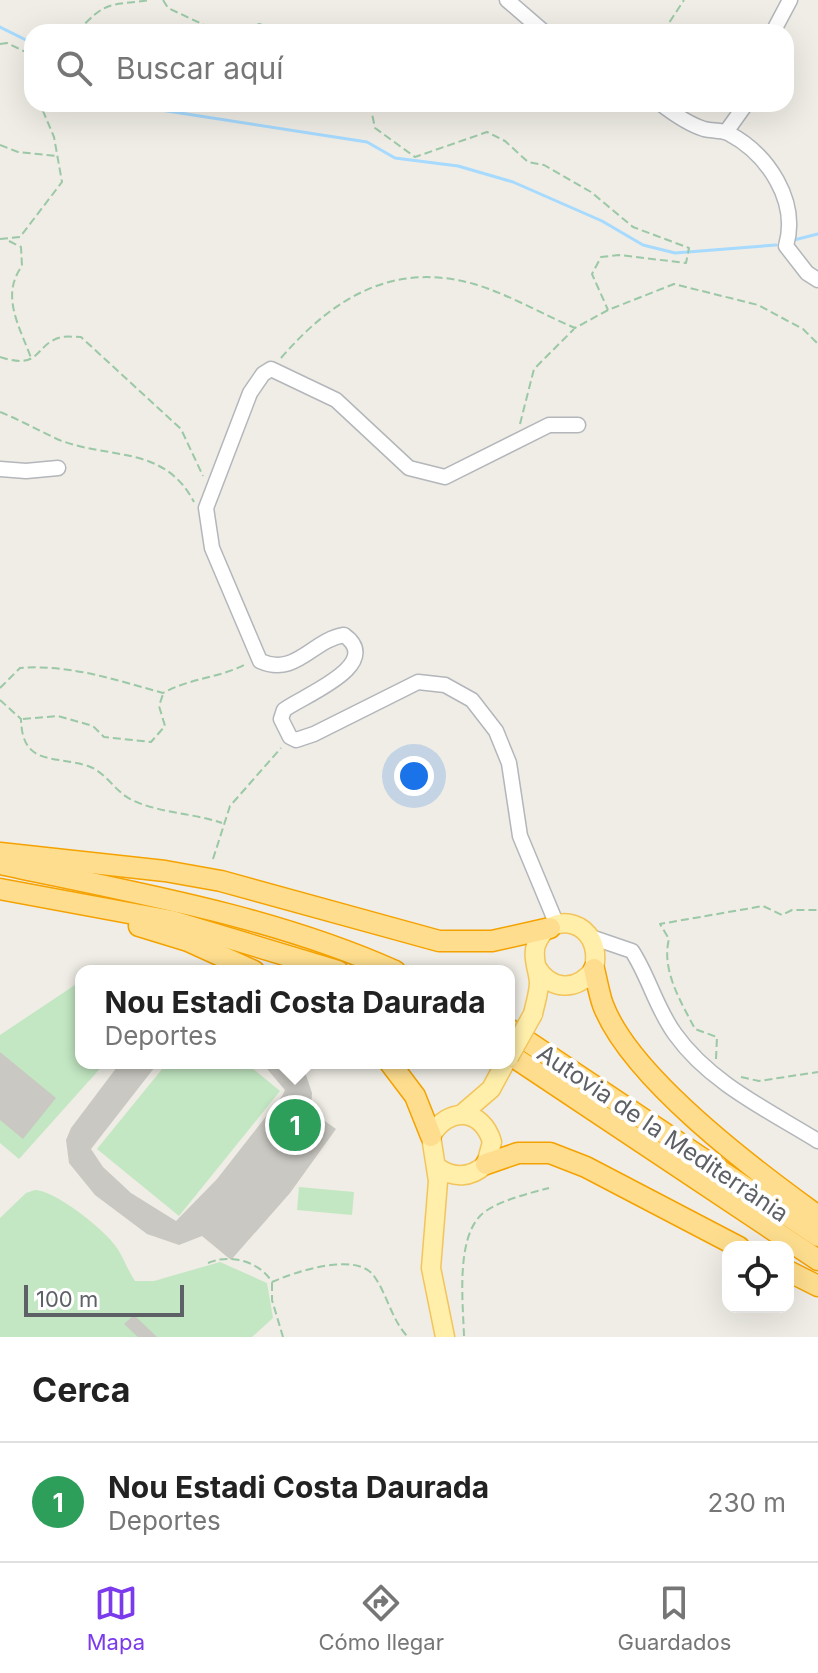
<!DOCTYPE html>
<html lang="es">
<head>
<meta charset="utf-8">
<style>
	:root { --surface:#fff; --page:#f2f2f2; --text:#222; --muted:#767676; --line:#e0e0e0; --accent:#7c3aed }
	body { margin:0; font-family:Inter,sans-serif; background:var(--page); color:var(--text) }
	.controls { position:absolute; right:24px; bottom:24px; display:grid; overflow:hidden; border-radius:16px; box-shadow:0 8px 32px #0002 }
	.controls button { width:72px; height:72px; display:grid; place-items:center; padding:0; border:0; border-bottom:2px solid var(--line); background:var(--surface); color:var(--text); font:40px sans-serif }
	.scale { position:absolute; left:24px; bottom:20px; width:160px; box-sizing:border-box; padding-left:8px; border:4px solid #5d6166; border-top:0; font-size:22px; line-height:28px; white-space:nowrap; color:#5d6166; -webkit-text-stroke:6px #fff; paint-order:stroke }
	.you { position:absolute; left:414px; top:776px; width:28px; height:28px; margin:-20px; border:6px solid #fff; border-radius:50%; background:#1a73e8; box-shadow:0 0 0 12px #1a73e833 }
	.badge { display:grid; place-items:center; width:52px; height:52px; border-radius:50%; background:var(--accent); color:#fff; font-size:26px; font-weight:700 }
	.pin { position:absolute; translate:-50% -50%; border:4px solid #fff; box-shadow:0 2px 8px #0006 }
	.popup { position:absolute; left:75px; top:965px; width:440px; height:104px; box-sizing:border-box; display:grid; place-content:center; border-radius:16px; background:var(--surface); filter:drop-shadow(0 2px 6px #0005); font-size:26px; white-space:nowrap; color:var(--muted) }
	.popup b { font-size:30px; color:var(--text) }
	.popup::after { content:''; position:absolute; left:50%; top:100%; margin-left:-16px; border:16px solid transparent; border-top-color:var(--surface) }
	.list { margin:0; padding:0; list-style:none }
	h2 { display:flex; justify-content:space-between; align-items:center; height:104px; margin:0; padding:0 32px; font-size:34px }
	h2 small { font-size:26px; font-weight:400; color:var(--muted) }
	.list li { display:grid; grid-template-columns:52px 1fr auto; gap:24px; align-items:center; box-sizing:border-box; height:120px; padding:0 32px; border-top:2px solid var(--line) }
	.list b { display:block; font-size:30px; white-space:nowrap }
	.list p { margin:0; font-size:26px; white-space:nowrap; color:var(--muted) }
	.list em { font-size:26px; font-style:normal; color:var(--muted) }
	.icon { flex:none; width:44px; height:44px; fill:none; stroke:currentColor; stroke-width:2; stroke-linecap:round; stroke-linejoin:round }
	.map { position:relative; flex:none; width:818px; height:1337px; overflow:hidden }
	.search { position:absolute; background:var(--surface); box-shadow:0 8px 32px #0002; left:24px; right:24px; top:24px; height:88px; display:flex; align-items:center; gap:20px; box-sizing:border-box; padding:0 28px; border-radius:24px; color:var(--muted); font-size:30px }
	.sheet { height:224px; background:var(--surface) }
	nav { display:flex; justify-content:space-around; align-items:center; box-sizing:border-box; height:112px; border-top:2px solid var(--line); background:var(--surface); font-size:22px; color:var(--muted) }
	nav a { display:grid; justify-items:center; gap:4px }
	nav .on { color:var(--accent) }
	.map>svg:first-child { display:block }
</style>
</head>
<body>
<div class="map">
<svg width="818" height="1337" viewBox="0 0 818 1337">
	<rect width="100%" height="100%" fill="#efede5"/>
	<g fill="#c3e7c2">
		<polygon points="81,981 81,1063 105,1063 19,1159 0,1143 0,1035"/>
		<polygon points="167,1063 246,1063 280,1091 179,1216 97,1149"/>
		<polygon points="299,1187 354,1192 352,1215 297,1210"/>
		<path d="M35,1190C55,1191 100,1226 113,1243C122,1253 127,1269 135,1281H154L220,1262L267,1283L273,1318L252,1337H0V1218L26,1193Z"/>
	</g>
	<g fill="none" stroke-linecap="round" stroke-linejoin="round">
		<g stroke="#a6daff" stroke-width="3">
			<polyline points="0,27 32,43"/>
			<polyline points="122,104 367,142 395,158 458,166 513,182 602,221 643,245 675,253 776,245"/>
			<polyline points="794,240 818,234"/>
		</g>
	</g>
	<g fill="#cac8c2">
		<polygon points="0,1052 56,1098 23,1139 0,1120"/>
		<polygon points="120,1063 158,1063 91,1149 103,1167 131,1193 176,1221 217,1179 282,1096 285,1090 262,1063 300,1063 303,1066 312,1093 311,1111 336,1129 290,1193 231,1260 202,1236 179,1245 147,1234 95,1195 69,1163 66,1140 71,1128"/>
		<polygon points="134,1315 157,1337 138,1337 124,1324"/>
	</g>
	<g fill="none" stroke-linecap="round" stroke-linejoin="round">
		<g stroke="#b3b6ba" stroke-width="17">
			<g id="minor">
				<polyline points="507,0 544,32"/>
				<polyline points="773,32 790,0"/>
				<path d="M661,104C674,114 688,124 704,129C712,131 721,130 728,133C768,154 799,201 786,246L807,273L818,280"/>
				<polyline points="726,132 746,104"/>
				<polyline points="0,469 26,471 58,468"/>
				<path d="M557,925L520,836L509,763L496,731L472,700L445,685L418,682L314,734L296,740L290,737L281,719L284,710C300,697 386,665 344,635C312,640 296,677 260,661L212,548L206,508L250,393L263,374L271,369L336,400L409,468L445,477L549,425H578"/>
				<path d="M591,937L632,951C649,977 656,1008 675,1034C710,1083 768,1110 818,1141"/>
			</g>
		</g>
		<g stroke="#f3c45b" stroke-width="21">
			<g id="major">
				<path d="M533,1014C535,1004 539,993 539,982C538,970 532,957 536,945C549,908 604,920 594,969C577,992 550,991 536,966"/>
				<polyline points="462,1114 491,1089 505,1063"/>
				<path d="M437,1167C454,1179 471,1178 486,1164L492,1142C482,1108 448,1106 431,1136L438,1181L431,1268L445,1337"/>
			</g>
		</g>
		<g stroke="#f5a200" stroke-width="23">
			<g id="highway">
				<polyline points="0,853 165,871 221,881 439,941 492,941 550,928"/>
				<path d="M5,865C136,893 272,916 395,971"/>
				<polyline points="0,889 172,921 338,971"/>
				<polyline points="139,926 188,941 254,971"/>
				<path d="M594,969C597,981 599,994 603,1005C631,1078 754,1170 818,1216"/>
				<polyline points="509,1029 818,1236"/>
				<polyline points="509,1054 818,1260"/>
				<polyline points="390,1063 415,1096 431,1136"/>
				<polyline points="486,1164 518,1153 550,1153 586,1167 739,1247"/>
				<polyline points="788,1271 818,1286"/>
			</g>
		</g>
		<g stroke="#9bc8a6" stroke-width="2" stroke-dasharray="8 4" stroke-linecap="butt">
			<polyline points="163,0 168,8 219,32"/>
			<path d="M77,32C107,0 107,6 151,0"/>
			<polyline points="244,32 259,24 289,32"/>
			<polyline points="663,32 684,0"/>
			<polyline points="0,44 7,43 32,55"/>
			<polyline points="370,104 375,128 415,157 487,132 505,141 528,162 544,165 591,192 633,227 689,248 686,263 619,255 601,257 592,274 608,310"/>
			<polyline points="0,145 18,152 57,156"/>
			<polyline points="0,239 20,237 62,182 54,137 40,104"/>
			<path d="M9,241L21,247L22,266C0,296 20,327 31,358"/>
			<path d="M0,357C43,371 33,344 62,337C68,336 75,337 81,337L181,429L203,476"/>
			<path d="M281,358C333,298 393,261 474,284C508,294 542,314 575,328L608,310L674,284L758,305L803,329L818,344"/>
			<path d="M0,412C20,420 38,430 57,439C107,460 164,444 194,502"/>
			<polyline points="520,424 534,369 574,329"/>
			<path d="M0,688L20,668C69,664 116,680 163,693C190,678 220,678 246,664"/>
			<path d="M0,700L21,719C22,767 55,755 88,766C106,772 115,792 132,800C159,813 193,813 222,823"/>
			<polyline points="23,719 58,716 93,726 104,737 151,742 165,726 159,706 163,694"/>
			<polyline points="213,859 230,806 281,748"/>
			<path d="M716,1059L717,1037L695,1029C681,1002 661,970 669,939L660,924L763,906L782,915L792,910H818"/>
			<polyline points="741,1077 759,1081 818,1072"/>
			<path d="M208,1263C231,1253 260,1262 272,1282C295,1272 356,1251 374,1276C387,1294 392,1321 408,1337"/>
			<polyline points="272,1283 272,1300 283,1337"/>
			<path d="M464,1336C463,1303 456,1241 480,1216C493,1202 530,1193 549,1188"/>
		</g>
		<use href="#minor" stroke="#fff" stroke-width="14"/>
		<use href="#major" stroke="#ffefab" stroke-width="18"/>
		<use href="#highway" stroke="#fede8e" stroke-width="20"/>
		<g stroke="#f3c45b" stroke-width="21" stroke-linecap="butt">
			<polyline id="major-bridge" points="509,1057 533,1014"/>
		</g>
		<use href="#major-bridge" stroke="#ffefab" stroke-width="18"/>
	</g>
	<g text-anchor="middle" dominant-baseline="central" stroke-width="8" stroke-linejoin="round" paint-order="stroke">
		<g font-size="24" fill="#5d6166" stroke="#fff">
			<text transform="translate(663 1133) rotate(34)">Autovia de la Mediterrània</text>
		</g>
	</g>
</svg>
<div class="controls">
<button><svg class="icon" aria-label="locate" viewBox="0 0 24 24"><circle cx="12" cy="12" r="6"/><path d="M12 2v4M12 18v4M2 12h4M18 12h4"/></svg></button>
</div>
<div class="scale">100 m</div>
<div class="you"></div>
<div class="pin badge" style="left:295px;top:1125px;background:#2e9e5b">1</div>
<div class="popup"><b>Nou Estadi Costa Daurada</b>Deportes</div>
<div class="search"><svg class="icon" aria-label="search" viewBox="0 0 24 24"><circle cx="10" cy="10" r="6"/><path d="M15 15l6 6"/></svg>Buscar aquí</div>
</div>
<section class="sheet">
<h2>Cerca<small></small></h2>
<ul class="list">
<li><span class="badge" style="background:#2e9e5b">1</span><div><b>Nou Estadi Costa Daurada</b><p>Deportes</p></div><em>230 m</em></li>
</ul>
</section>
<nav>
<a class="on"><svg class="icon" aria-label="map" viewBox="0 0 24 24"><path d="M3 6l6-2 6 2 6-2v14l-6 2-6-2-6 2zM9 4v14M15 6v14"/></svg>Mapa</a>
<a><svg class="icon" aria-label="directions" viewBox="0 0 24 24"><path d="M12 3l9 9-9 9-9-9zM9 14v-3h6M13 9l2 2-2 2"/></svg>Cómo llegar</a>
<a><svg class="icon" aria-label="saved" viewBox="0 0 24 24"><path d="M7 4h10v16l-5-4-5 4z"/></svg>Guardados</a>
</nav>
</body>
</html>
